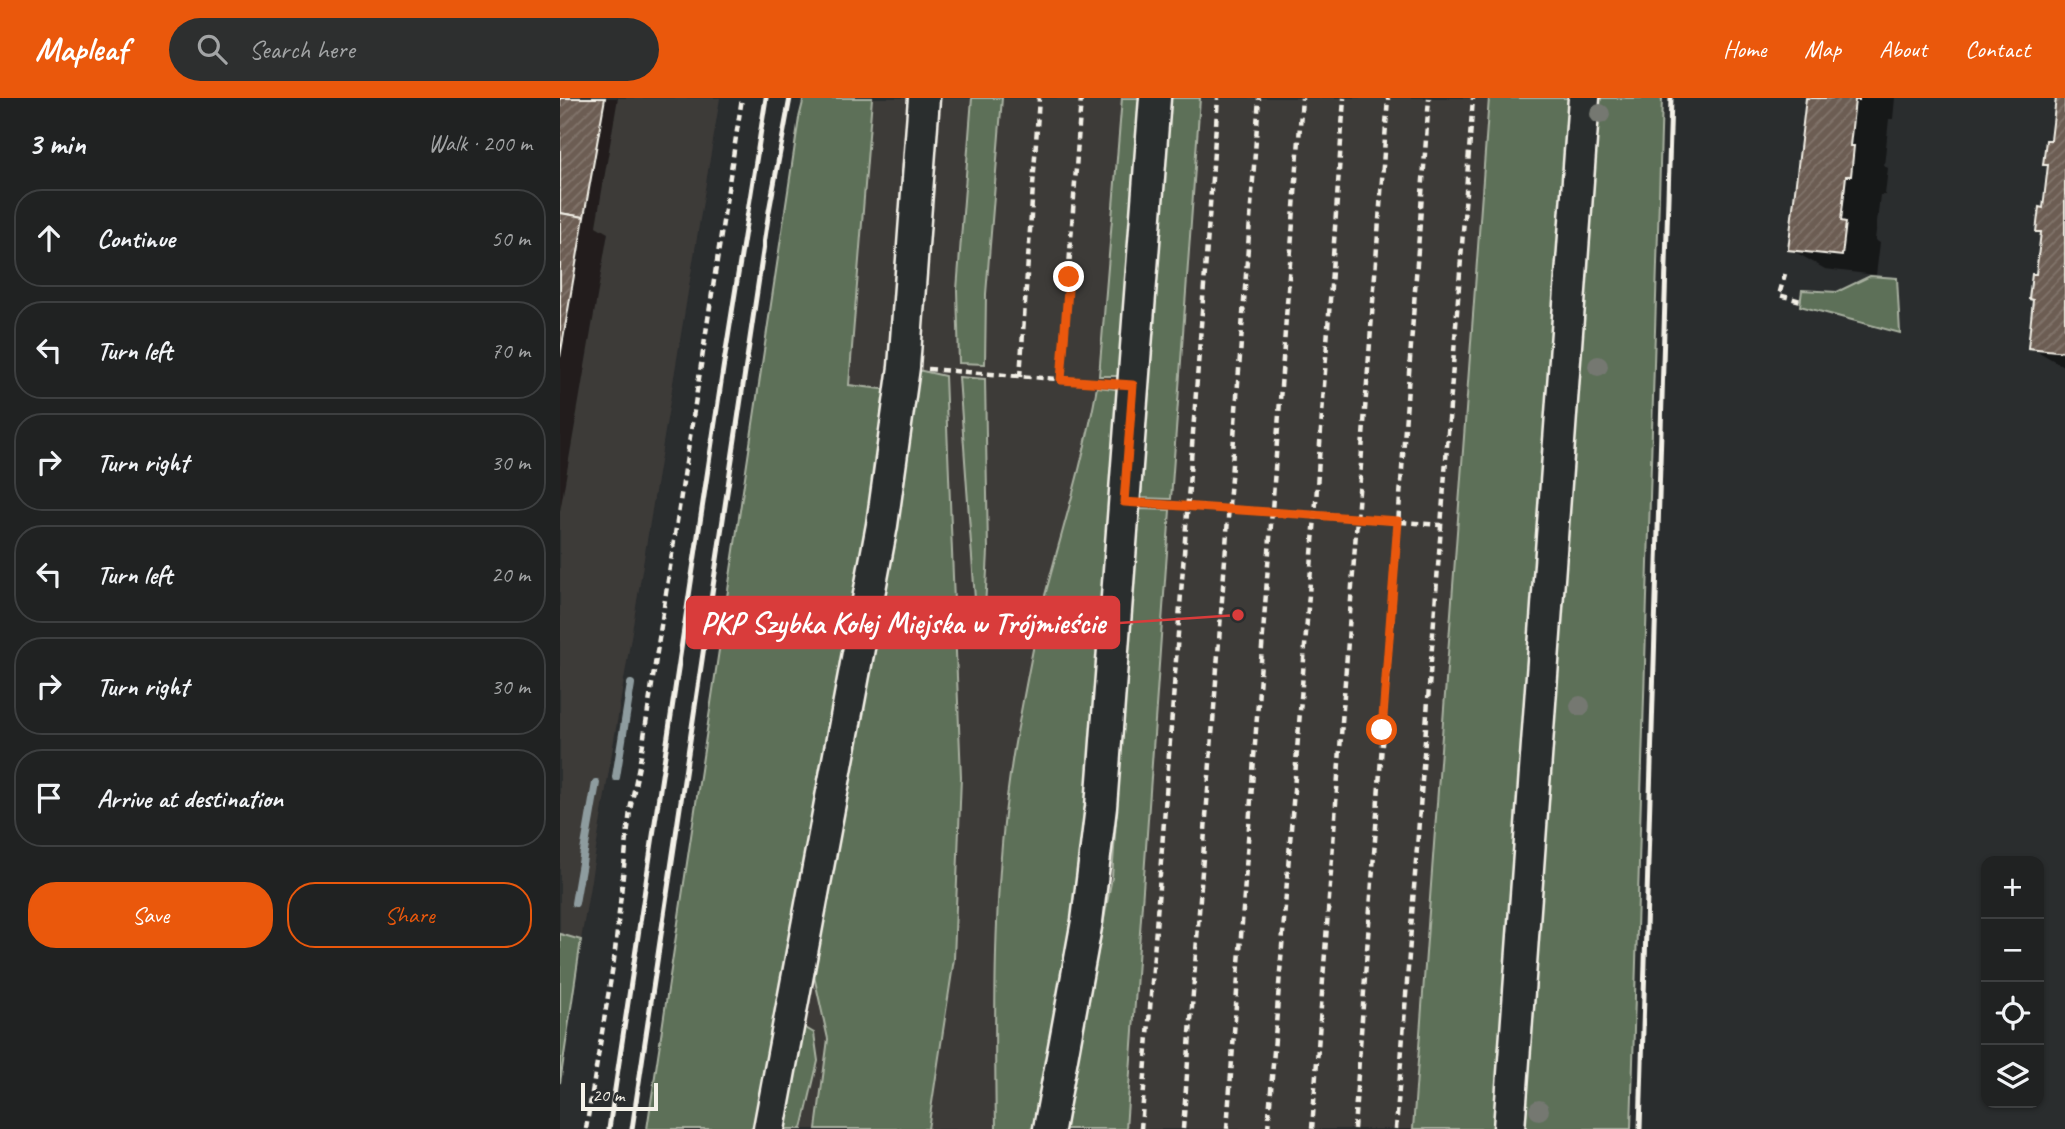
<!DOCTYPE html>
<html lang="en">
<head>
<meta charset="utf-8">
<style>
	:root { --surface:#202222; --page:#2d2f2f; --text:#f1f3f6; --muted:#a2a4a5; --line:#3d3f40; --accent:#ea580c }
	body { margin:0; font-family:Caveat,sans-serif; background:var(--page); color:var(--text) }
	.controls { position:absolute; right:21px; bottom:21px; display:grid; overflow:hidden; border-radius:14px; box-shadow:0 2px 5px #0004 }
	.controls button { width:63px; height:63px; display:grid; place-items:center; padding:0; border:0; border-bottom:2px solid var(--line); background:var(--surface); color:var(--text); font:35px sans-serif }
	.scale { position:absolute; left:21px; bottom:18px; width:77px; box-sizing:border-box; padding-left:7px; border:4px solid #f4f1e8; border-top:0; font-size:19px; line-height:24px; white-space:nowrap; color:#f4f1e8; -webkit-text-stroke:5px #2a2d2e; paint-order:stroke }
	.stop { position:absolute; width:21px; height:21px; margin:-16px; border:5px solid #ea580c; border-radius:50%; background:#fff }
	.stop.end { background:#ea580c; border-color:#fff; box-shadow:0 2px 7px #0008 }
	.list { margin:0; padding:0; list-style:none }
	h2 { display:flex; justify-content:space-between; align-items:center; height:91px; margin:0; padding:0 28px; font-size:30px }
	h2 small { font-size:23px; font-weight:400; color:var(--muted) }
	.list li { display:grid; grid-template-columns:46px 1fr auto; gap:21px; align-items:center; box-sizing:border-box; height:98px; margin:0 14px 14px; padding:0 14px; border:2px solid var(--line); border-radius:28px }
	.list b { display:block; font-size:26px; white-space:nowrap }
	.list em { font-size:23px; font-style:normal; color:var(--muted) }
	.actions { display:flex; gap:14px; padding:21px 28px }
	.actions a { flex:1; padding:16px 0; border:2px solid var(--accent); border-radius:28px; text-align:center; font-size:24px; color:var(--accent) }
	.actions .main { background:var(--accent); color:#fff }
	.icon { flex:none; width:38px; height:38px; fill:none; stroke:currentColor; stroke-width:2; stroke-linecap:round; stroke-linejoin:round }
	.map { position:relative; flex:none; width:1505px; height:1031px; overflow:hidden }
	header { display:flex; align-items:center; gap:42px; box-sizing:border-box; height:98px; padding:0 35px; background:var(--accent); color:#fff }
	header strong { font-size:33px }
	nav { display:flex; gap:38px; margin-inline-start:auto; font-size:24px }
	.search { width:490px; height:63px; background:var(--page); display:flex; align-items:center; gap:18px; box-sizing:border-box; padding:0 24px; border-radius:38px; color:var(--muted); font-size:26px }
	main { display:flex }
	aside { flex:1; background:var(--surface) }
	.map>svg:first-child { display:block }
</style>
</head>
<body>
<header>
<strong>Mapleaf</strong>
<div class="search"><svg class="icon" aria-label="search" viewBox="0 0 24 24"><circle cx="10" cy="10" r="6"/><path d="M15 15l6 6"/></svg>Search here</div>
<nav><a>Home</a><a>Map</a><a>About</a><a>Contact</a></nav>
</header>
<main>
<aside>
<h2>3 min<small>Walk · 200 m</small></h2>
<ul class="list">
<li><svg class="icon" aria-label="ahead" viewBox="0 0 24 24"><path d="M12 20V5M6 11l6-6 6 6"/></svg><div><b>Continue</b></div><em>50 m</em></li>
<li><svg class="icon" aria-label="left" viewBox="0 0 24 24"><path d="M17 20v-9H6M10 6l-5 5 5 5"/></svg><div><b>Turn left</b></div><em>70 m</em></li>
<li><svg class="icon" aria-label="right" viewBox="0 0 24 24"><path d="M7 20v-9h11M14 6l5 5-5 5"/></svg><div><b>Turn right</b></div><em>30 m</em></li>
<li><svg class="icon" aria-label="left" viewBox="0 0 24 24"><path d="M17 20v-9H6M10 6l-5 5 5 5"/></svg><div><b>Turn left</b></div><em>20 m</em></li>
<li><svg class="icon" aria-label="right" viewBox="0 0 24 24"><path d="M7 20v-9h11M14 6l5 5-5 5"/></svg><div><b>Turn right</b></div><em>30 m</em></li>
<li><svg class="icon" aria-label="arrive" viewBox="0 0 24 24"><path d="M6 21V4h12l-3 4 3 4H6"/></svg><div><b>Arrive at destination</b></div></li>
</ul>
<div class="actions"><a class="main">Save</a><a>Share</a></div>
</aside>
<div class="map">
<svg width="1505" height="1031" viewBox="0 0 1505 1031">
	<defs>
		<pattern id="building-hatch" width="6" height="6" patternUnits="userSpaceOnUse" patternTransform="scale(1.75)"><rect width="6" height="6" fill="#6c5d53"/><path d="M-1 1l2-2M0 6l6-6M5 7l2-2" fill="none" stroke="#82756c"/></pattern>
	</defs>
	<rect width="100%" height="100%" fill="#2a2d2e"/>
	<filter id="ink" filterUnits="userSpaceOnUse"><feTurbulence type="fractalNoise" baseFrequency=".0143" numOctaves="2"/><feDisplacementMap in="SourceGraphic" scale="14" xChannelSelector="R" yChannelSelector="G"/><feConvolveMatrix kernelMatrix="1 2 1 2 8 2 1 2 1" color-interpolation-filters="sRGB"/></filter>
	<g filter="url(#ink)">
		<g fill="#3e3b39">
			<polygon points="0,0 160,0 21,842 0,836"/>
			<polygon points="312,0 1081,0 1050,1031 195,1031 331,292 289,287"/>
		</g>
		<g fill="#5d6f58" stroke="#a8b0a0" stroke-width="2">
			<polygon points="244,0 312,0 289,287 331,292 195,1031 87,1031 239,20"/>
			<polygon points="412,0 442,0 426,196 425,266 399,265 397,192"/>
			<polygon points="562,0 585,0 565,278 539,278"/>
			<polygon points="607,0 640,0 611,401 579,400"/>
			<polygon points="929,0 1014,0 939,1031 853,1031"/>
			<polygon points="1035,0 1102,0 1071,1031 961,1031"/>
			<polygon points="1310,178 1337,180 1340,235 1240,208 1242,192 1277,194"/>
			<polygon points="358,272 385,278 401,679 394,861 368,1031 256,1031 268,941 250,860"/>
			<polygon points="399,279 425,281 428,453 424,530 420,545 416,515"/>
			<path d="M537,289L564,292L525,777L479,1031H436C434,903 433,772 455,645C464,599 472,551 483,505C502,433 524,363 537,289Z"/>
			<polygon points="578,411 610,412 566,1031 504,1031 552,779"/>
			<polygon points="0,836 21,842 0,985"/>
			<polygon points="244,929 254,935 258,963 242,1031 220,1031 233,941"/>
		</g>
		<g fill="#0007">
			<polygon points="0,0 58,0 36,128 48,135 0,414"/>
			<polygon points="1247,0 1335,0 1333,21 1329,21 1324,68 1328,70 1325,97 1320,97 1315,142 1320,145 1316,177 1265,171 1230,151"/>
			<polygon points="1498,0 1505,0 1505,269 1470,249 1482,136 1478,133 1485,111 1490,69 1485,66 1493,44"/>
		</g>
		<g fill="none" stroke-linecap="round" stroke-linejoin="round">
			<g stroke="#8e9c9f" stroke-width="8">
				<polyline points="56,679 71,586"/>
				<polyline points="15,805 36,685"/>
			</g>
		</g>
		<g fill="url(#building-hatch)" stroke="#f4f1e8" stroke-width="2">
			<polygon points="0,0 45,0 24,119 0,115"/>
			<polygon points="1246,0 1299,0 1299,2 1295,2 1290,48 1294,48 1291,78 1286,78 1281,123 1286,124 1282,158 1228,152"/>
			<polygon points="1496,0 1505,0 1505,254 1468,250 1473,202 1469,201 1472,176 1476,176 1481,134 1476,134 1479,109 1483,110 1488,67 1483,67 1486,42 1491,42"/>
			<polygon points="0,115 24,119 0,259"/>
		</g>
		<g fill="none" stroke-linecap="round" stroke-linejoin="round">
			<g stroke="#f4f1e8" stroke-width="35">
				<g id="minor">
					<polyline points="209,1031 322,427 344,269 364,0"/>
					<polyline points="489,1031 527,823 541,709 595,0"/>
					<polyline points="949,1031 1024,0"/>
				</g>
			</g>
			<g stroke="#f4f1e8" stroke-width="4.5" stroke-dasharray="7 5" stroke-linecap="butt">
				<polyline points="1225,176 1219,197 1241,203"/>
				<polyline points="368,271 548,285"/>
				<polyline points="460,279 479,0"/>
				<polyline points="501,282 521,0"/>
				<polyline points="589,405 881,427"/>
				<polyline points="26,1031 54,862 70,712 81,658 182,0"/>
				<polyline points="581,1031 658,0"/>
				<polyline points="623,1031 699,0"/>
				<polyline points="667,1031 742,0"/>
				<polyline points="708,1031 755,418 784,0"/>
				<polyline points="752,1031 828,0"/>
				<polyline points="794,1031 869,0"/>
				<polyline points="836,1031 913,0"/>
			</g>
			<use href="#minor" stroke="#2a2d2e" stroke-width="30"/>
			<g stroke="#f4f1e8" stroke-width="5">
				<polyline points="49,1031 163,271 206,0"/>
				<polyline points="72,1031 209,113 230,0"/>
				<polyline points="1080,1031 1111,0"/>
			</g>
		</g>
		<g fill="#747871">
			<circle cx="1040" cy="16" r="10"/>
			<circle cx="1038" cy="268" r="10"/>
			<circle cx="1020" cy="608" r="10"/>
			<circle cx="979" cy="1012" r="10"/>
		</g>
	</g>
	<g fill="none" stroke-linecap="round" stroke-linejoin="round" filter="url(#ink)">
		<polyline stroke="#ea580c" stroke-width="9" points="509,179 501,282 573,287 564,404 838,423 822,632"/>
	</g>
	<path fill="none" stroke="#d93c3b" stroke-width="2.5" d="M678 517L559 525"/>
	<circle fill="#d93c3b" stroke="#2a2d2e" stroke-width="2.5" cx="678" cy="517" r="7"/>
	<rect fill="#d93c3b" stroke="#d93c3b" stroke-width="2.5" x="127" y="499" width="432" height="51" rx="7"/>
	<g font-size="30" text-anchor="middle" font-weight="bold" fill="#fff">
		<text x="343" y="535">PKP Szybka Kolej Miejska w Trójmieście</text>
	</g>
</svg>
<div class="controls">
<button>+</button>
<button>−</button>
<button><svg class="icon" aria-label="locate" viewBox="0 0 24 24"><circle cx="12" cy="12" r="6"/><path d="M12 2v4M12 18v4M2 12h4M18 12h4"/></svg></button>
<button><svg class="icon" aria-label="layers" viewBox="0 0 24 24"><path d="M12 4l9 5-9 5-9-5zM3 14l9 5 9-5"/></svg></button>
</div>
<div class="scale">20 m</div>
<div class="stop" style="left:822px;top:632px"></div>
<div class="stop end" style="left:509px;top:179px"></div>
</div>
</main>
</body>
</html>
